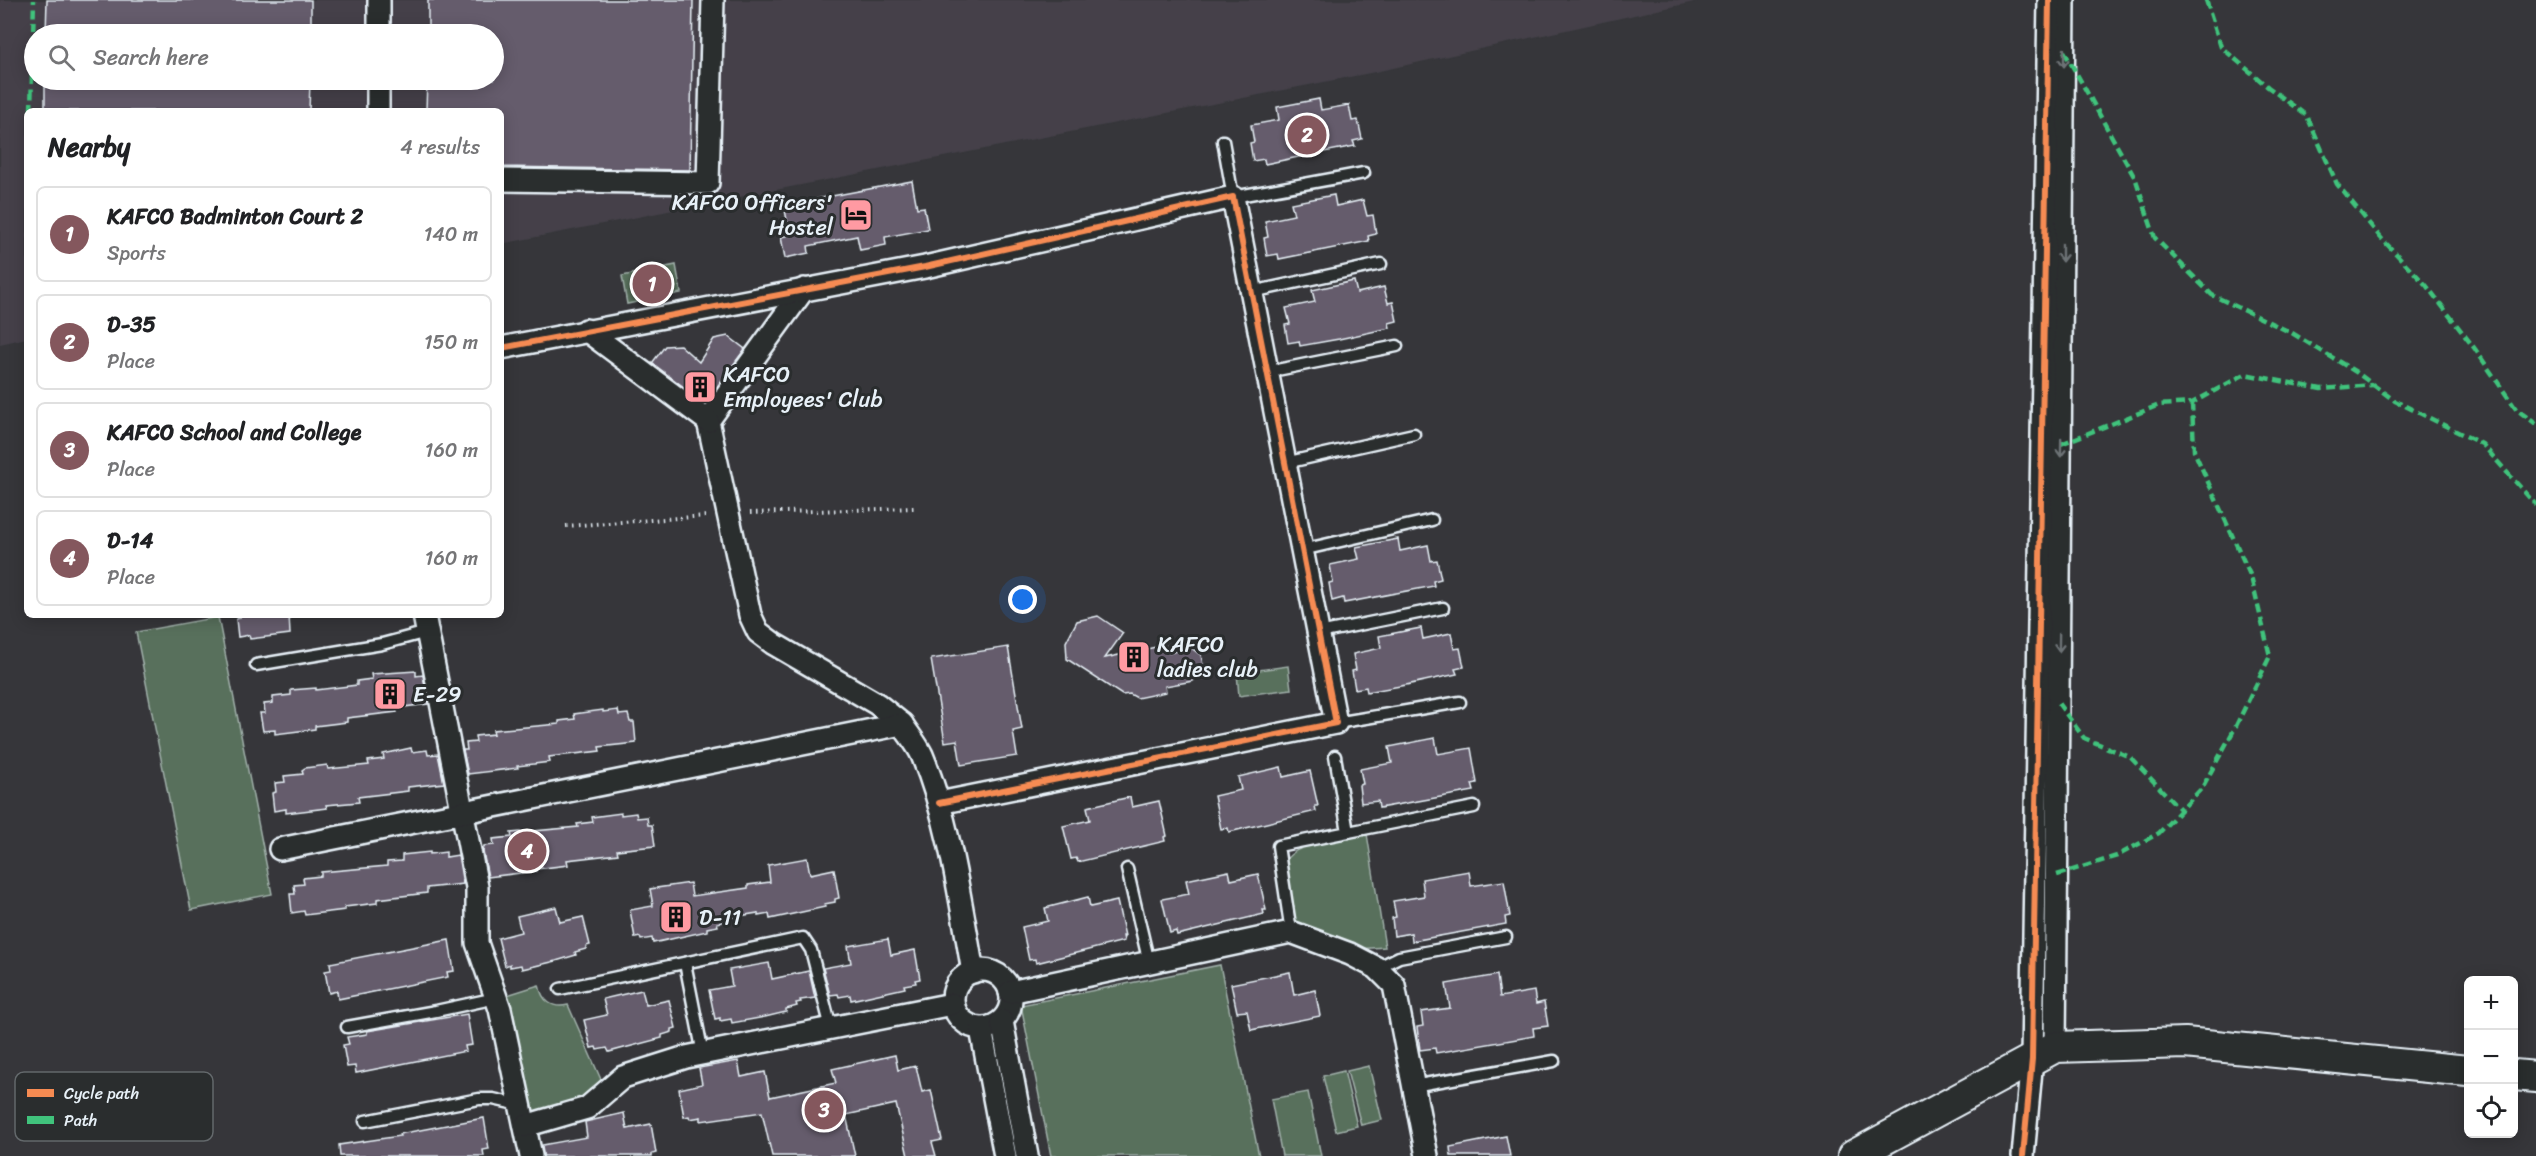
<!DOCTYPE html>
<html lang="en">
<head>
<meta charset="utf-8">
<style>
	:root { --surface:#fff; --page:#f2f2f2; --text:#202124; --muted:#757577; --line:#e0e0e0; --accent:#84575d }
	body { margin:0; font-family:Sriracha,sans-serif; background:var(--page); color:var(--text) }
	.controls { position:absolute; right:18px; bottom:18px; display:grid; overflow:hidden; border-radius:9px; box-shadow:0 3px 15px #0003 }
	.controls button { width:54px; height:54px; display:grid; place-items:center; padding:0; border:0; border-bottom:2px solid var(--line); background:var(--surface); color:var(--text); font:30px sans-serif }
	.you { position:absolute; left:1023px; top:600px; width:21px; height:21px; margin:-15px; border:4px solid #fff; border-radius:50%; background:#1a73e8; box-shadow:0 0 0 9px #1a73e833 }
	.badge { display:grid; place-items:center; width:39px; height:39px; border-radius:50%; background:var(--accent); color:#fff; font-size:20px; font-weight:700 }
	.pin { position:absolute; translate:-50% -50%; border:3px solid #fff; box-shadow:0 2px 6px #0006 }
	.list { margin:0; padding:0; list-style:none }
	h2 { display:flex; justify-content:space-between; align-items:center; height:78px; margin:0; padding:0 24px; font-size:26px }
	h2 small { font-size:20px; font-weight:400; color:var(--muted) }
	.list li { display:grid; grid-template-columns:39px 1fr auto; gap:18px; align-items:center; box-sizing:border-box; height:96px; margin:0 12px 12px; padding:0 12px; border:2px solid var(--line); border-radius:9px }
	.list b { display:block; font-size:22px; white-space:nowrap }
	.list p { margin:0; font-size:20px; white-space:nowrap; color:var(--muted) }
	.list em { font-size:20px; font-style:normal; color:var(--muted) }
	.icon { flex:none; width:33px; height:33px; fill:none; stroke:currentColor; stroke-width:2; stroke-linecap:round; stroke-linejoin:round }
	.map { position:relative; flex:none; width:2536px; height:1156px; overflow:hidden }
	.search { position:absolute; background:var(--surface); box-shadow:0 3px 15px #0003; left:24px; top:24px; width:480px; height:66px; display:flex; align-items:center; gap:15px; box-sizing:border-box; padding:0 21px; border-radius:33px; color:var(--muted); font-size:22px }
	.panel { position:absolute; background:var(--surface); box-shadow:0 3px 15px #0003; left:24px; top:108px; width:480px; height:510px; border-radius:9px }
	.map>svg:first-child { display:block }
</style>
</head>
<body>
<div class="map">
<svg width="2536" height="1156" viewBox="0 0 2536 1156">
	<rect width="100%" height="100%" fill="#36363a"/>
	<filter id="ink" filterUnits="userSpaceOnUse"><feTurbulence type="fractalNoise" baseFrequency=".0167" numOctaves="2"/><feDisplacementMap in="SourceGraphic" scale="12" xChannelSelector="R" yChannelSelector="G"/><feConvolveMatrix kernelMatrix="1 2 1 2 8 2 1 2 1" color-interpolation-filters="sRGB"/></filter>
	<g filter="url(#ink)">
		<path fill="#444149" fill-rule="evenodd" d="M0,0H1703L1375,72L501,244V111H27V338L0,344ZM34,34H494V80H34Z"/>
		<g fill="#596f5b" stroke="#a0b0aa" stroke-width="1.5">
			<polygon points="676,265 681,293 627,304 622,276"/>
			<polygon points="218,617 272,894 191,910 136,632"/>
			<polygon points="1288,666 1291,689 1239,696 1237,673"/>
			<path d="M1367,834L1385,947L1357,949L1295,924L1284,863C1294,841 1346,838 1367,834Z"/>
			<polygon points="1220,965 1259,1156 1051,1156 1021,1005"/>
			<path d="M539,985C542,1001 552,1009 568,1005L603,1084L584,1101L530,1117L504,996Z"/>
			<polygon points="1369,1066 1382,1120 1361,1125 1347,1071"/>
			<polygon points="1344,1071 1357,1126 1336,1131 1323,1076"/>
			<polygon points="1308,1092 1321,1156 1282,1156 1271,1099"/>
		</g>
		<g fill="#655c6c" stroke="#e8f1f8" stroke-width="1.5">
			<polygon points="47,0 311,0 311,34 46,34"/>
			<polygon points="428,0 693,0 690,170 501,167 501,111 426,111 427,80 494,80 494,34 428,34"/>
			<polygon points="45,80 310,80 309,111 45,111"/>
			<polygon points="1319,99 1321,110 1349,105 1352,121 1358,120 1362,139 1353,141 1355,146 1303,156 1265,164 1264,159 1253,161 1250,143 1254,142 1251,125 1279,120 1277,107"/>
			<polygon points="912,181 917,208 924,207 928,229 885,237 886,245 860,250 857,236 808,246 809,253 785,258 781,237 790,235 784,205"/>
			<polygon points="1334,195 1336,206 1363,200 1367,216 1373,215 1376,234 1368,236 1369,241 1279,259 1278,254 1267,256 1264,238 1268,237 1265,221 1294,215 1291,203"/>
			<polygon points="1354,281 1357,293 1384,287 1388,303 1393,302 1397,321 1389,323 1390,328 1339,339 1300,346 1299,341 1288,343 1285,325 1290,324 1286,308 1315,302 1312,290"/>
			<polygon points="728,336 745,349 705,403 652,363 665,346 680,345 699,362 714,339"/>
			<polygon points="1398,539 1400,551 1428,545 1431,561 1437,560 1441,579 1433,581 1434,586 1391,594 1344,603 1343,598 1332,601 1329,583 1333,582 1330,565 1359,559 1356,547"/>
			<polygon points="240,615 289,615 290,634 250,639 249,635 238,637 236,619 240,618"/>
			<polygon points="1098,616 1123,633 1105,658 1165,645 1169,653 1191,648 1201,655 1204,670 1193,681 1165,686 1166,692 1137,698 1130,694 1122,695 1067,659 1066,642 1077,621"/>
			<polygon points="1421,628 1423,639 1451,633 1454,649 1460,648 1464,667 1455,669 1457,674 1406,685 1367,692 1366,687 1355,689 1352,671 1356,670 1353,654 1381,648 1379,636"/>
			<polygon points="1008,647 1022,729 1013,731 1017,756 961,765 957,740 945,742 931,659"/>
			<polygon points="416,671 416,676 423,675 428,704 396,708 397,712 347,718 347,722 315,726 315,729 275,734 275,730 263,731 260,713 265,713 264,704 273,703 273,697 291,695 291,690 316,688 316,690 357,685 357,681 372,679 371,674"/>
			<polygon points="603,710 603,712 618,710 619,715 628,714 630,722 634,722 636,743 599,747 600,751 549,757 550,762 517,766 518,768 468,774 463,750 467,750 466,743 476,742 475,736 494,734 493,730 559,724 559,721 575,719 574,714"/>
			<polygon points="1435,738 1438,754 1471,748 1477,783 1472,784 1474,791 1379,808 1378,801 1361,803 1359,785 1363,784 1360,769 1392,763 1389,747"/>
			<polygon points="411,748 412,752 427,750 428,755 438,754 444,783 408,787 408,791 358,797 359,802 326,805 327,808 286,813 286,809 274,811 272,793 276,792 275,783 285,782 284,776 303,774 302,770 305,768 327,765 328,769 369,765 368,761 384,759 383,754"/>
			<polygon points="1281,767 1283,777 1310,771 1318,806 1315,806 1316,811 1229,832 1228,828 1221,829 1214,796 1241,790 1238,777"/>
			<polygon points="1130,797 1132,807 1159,801 1167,836 1164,837 1165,841 1078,862 1076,858 1071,859 1063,826 1090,820 1087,807"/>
			<polygon points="621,813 621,815 636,813 637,818 647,817 648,825 652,825 655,846 617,850 618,854 567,860 568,865 536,869 536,871 488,877 483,852 484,846 494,845 493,839 512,837 511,833 578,827 577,824 593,822 592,817"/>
			<polygon points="430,852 430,854 446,852 446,857 458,855 463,884 427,888 427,893 377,899 377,903 345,907 345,910 305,915 304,911 292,913 290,894 295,894 294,885 304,884 303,878 321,876 321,872 387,866 387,862 402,861 402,855"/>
			<polygon points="807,858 810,874 834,869 839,898 835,899 835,902 824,904 825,907 770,919 769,914 758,916 758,913 721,919 722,922 717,923 718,926 707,928 707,931 653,943 652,938 641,940 640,937 635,938 630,910 653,906 650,889 690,883 692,896 748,888 748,885 770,882 768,865"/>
			<polygon points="1229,871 1231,880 1258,874 1266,910 1263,910 1264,914 1177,935 1176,931 1170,933 1162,899 1189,894 1186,880"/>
			<polygon points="1469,871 1471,886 1504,881 1510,916 1505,917 1506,924 1412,941 1411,933 1394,936 1392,918 1396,917 1393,901 1424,896 1422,879"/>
			<polygon points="1088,897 1090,907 1117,901 1125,936 1123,936 1124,941 1036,963 1035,959 1029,960 1022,927 1048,921 1045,908"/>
			<polygon points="556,907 560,922 583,917 590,945 586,946 586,949 575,952 576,955 556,961 522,969 521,965 510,967 510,964 505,966 498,938 521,932 517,916"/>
			<polygon points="888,939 891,955 915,950 920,979 915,980 916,983 904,985 905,988 851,1000 850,995 839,997 838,994 830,995 823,968 851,963 848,946"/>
			<polygon points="449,940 454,971 447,972 448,977 338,999 337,991 329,993 325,971 331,970 330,963"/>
			<polygon points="769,963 772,979 809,971 815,998 800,1000 801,1002 796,1003 797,1006 786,1009 786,1012 765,1017 732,1023 731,1019 720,1021 720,1018 715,1019 709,990 732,986 729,970"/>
			<polygon points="1290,972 1294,995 1315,990 1320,1016 1251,1030 1247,1011 1237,1012 1231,984"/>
			<polygon points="1497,975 1500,997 1534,991 1536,1004 1544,1002 1548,1026 1533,1028 1534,1036 1436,1053 1435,1048 1420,1050 1417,1027 1423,1026 1421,1012 1450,1008 1446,984"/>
			<polygon points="642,990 646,1005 669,1000 676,1028 672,1029 672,1032 662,1035 662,1038 609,1052 607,1048 597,1050 596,1047 591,1048 584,1020 607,1015 603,999"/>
			<polygon points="467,1014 472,1045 465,1046 466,1051 356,1073 355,1066 347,1067 343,1045 349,1044 347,1037 367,1034 367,1031"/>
			<polygon points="895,1055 898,1070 916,1066 922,1092 931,1090 942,1140 932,1142 936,1156 908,1156 896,1104 846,1115 855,1156 772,1156 762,1112 701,1121 701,1117 690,1119 689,1116 684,1117 679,1089 702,1084 699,1068 738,1061 741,1077 765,1072 770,1097 836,1083 832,1069"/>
			<polygon points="624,1113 627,1129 651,1124 656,1153 652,1154 652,1156 543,1156 542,1145 587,1137 585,1122"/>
			<polygon points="484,1118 489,1149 483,1150 484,1156 340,1156 339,1145 400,1136 399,1134"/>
			<polygon points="1506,1136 1510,1156 1451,1156 1450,1147"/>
		</g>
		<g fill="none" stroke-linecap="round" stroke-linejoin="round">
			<g stroke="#e8f1f8" stroke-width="15">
				<g id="lane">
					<polyline points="1223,141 1233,197 1364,173"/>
					<polyline points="1252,292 1381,264"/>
					<polyline points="1267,372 1397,346"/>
					<polyline points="1285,463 1414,434"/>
					<polyline points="1302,550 1432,520"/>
					<polyline points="1319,633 1443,608"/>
					<polyline points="256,665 382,644 427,632"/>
					<polyline points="1336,723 1460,702"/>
					<polyline points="1335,756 1348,832"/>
					<polyline points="1127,869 1149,963"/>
					<polyline points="1291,932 1278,846 1474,807"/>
					<polyline points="685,963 703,1054"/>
					<polyline points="1377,968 1399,957 1506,937"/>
					<polyline points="560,989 803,938 811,950 831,1028"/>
					<polyline points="347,1027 436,1011 496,998"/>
					<polyline points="1413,1086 1554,1061"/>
					<polyline points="365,1121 479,1099 493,1099 520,1105"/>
				</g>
			</g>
			<g stroke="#e8f1f8" stroke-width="26">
				<g id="street">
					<polyline points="379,34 379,0"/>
					<polyline points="378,111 378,80"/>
					<polyline points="501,180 708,183 713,0"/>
					<polyline points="804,289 708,421 750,615 758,632 774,644 877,704 902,724"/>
					<polyline points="586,330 708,421"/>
					<polyline points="501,348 925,267 1233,197 1336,723 939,803"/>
					<polyline points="424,615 477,887 477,943 500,1009 531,1156"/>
					<path d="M280,849L902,724C908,734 917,744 922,755C950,823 960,900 973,972"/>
					<circle cx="982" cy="999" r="29"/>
					<polyline points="1010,992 1291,932 1350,954 1377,968 1394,985 1427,1156"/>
					<polyline points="1002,1021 1027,1156"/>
					<polyline points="981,1029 1005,1156"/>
					<polyline points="2055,1047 2064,0"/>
					<polyline points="525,1126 587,1108 623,1077 686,1057 952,1004"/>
					<polyline points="2023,1156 2032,1059 2049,0"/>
				</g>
			</g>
			<g stroke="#e8f1f8" stroke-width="34">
				<g id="secondary">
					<polyline points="2514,1075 2536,1077"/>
					<polyline points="1853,1156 2055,1047 2185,1043 2468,1071"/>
				</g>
			</g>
			<g stroke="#e8f1f8" stroke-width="4" stroke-dasharray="1.5 4.5" stroke-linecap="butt">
				<polyline points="750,513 914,508"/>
				<polyline points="566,526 707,516"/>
			</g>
			<use href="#lane" stroke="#2a2d2e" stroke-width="10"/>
			<use href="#street" stroke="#2a2d2e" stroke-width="21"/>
			<use href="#secondary" stroke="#2a2d2e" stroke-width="30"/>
			<g stroke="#40c37c" stroke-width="4.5" stroke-dasharray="9 4.5" stroke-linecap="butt">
				<polyline points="2206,0 2221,47 2268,87 2307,116 2337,184 2381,238 2426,285 2475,349 2516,409 2536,424"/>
				<polyline points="2064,51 2136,180 2155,238 2212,295 2292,333 2356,372 2395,401 2482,444 2536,505"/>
				<polyline points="31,111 34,0"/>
				<polyline points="2061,444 2159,405 2192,403 2245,374 2321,389 2373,385"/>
				<polyline points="2058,703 2084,738 2130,757 2181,810"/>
				<polyline points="2057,875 2117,856 2159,833 2202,788 2235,728 2270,656 2251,577 2194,451 2192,403"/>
			</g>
			<g stroke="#2a2d2e" stroke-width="10">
				<g id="cycleway">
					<polyline points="501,348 925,267 1233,197 1336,723 939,803"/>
					<polyline points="2023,1156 2032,1059 2049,0"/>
				</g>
			</g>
			<use href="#cycleway" stroke="#f68b52" stroke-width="6"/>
		</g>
		<defs><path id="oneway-shaft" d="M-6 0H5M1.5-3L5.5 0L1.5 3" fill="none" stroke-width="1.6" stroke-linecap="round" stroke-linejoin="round" transform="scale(1.5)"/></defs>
		<g stroke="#6c7275">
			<use href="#oneway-shaft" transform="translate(2064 58) rotate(90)"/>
			<use href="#oneway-shaft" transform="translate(2062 253) rotate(90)"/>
			<use href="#oneway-shaft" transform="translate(2061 448) rotate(91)"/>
			<use href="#oneway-shaft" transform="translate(2059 643) rotate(91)"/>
		</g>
	</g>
	<defs>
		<g id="hotel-square" transform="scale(1.725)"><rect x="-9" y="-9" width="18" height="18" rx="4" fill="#ff9aa2" stroke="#2a2d2e"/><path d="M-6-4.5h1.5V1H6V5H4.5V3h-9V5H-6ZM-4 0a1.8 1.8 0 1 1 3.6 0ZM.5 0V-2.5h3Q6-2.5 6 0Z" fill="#111"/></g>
		<g id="building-square" transform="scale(1.725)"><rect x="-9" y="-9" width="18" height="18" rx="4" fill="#ff9aa2" stroke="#2a2d2e"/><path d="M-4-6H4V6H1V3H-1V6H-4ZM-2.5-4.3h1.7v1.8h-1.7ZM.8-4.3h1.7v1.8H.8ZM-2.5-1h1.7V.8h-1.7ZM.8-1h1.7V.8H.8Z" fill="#111"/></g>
	</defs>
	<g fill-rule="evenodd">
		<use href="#hotel-square" x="856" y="215"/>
		<use href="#building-square" x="700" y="387"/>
		<use href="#building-square" x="1134" y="657"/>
		<use href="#building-square" x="390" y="694"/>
		<use href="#building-square" x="676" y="917"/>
	</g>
	<g text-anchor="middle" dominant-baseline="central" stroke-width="6" stroke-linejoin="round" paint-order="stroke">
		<g font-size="22" fill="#e8f1f8" stroke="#2a2d2e" text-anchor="start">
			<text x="833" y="202" text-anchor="end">KAFCO Officers'<tspan x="833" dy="25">Hostel</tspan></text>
			<text x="723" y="374">KAFCO<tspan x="723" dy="25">Employees' Club</tspan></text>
			<text x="1157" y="644">KAFCO<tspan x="1157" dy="25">ladies club</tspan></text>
			<text x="413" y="694">E-29</text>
			<text x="699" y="917">D-11</text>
		</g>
	</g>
	<rect x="15" y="1072" width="198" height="69" rx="9" fill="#2a2d2e" stroke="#63686b" stroke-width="1.5"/>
	<rect x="27" y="1089" width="27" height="8" fill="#f68b52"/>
	<rect x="27" y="1116" width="27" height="8" fill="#40c37c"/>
	<g font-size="16" fill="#e8f1f8">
		<text x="64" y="1099">Cycle path</text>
		<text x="64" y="1126">Path</text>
	</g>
</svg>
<div class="controls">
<button>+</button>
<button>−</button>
<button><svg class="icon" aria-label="locate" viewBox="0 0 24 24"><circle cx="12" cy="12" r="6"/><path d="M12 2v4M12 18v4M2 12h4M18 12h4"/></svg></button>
</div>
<div class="you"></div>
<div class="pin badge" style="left:652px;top:284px">1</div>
<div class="pin badge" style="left:1307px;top:135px">2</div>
<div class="pin badge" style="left:824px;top:1110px">3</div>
<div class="pin badge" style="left:527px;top:851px">4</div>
<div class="search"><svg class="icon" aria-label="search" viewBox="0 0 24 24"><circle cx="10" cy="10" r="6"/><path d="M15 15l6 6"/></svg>Search here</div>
<section class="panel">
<h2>Nearby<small>4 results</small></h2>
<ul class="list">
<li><span class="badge">1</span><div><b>KAFCO Badminton Court 2</b><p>Sports</p></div><em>140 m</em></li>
<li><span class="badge">2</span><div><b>D-35</b><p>Place</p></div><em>150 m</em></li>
<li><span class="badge">3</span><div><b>KAFCO School and College</b><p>Place</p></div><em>160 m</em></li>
<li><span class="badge">4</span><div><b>D-14</b><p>Place</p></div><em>160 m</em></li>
</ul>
</section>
</div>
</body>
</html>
